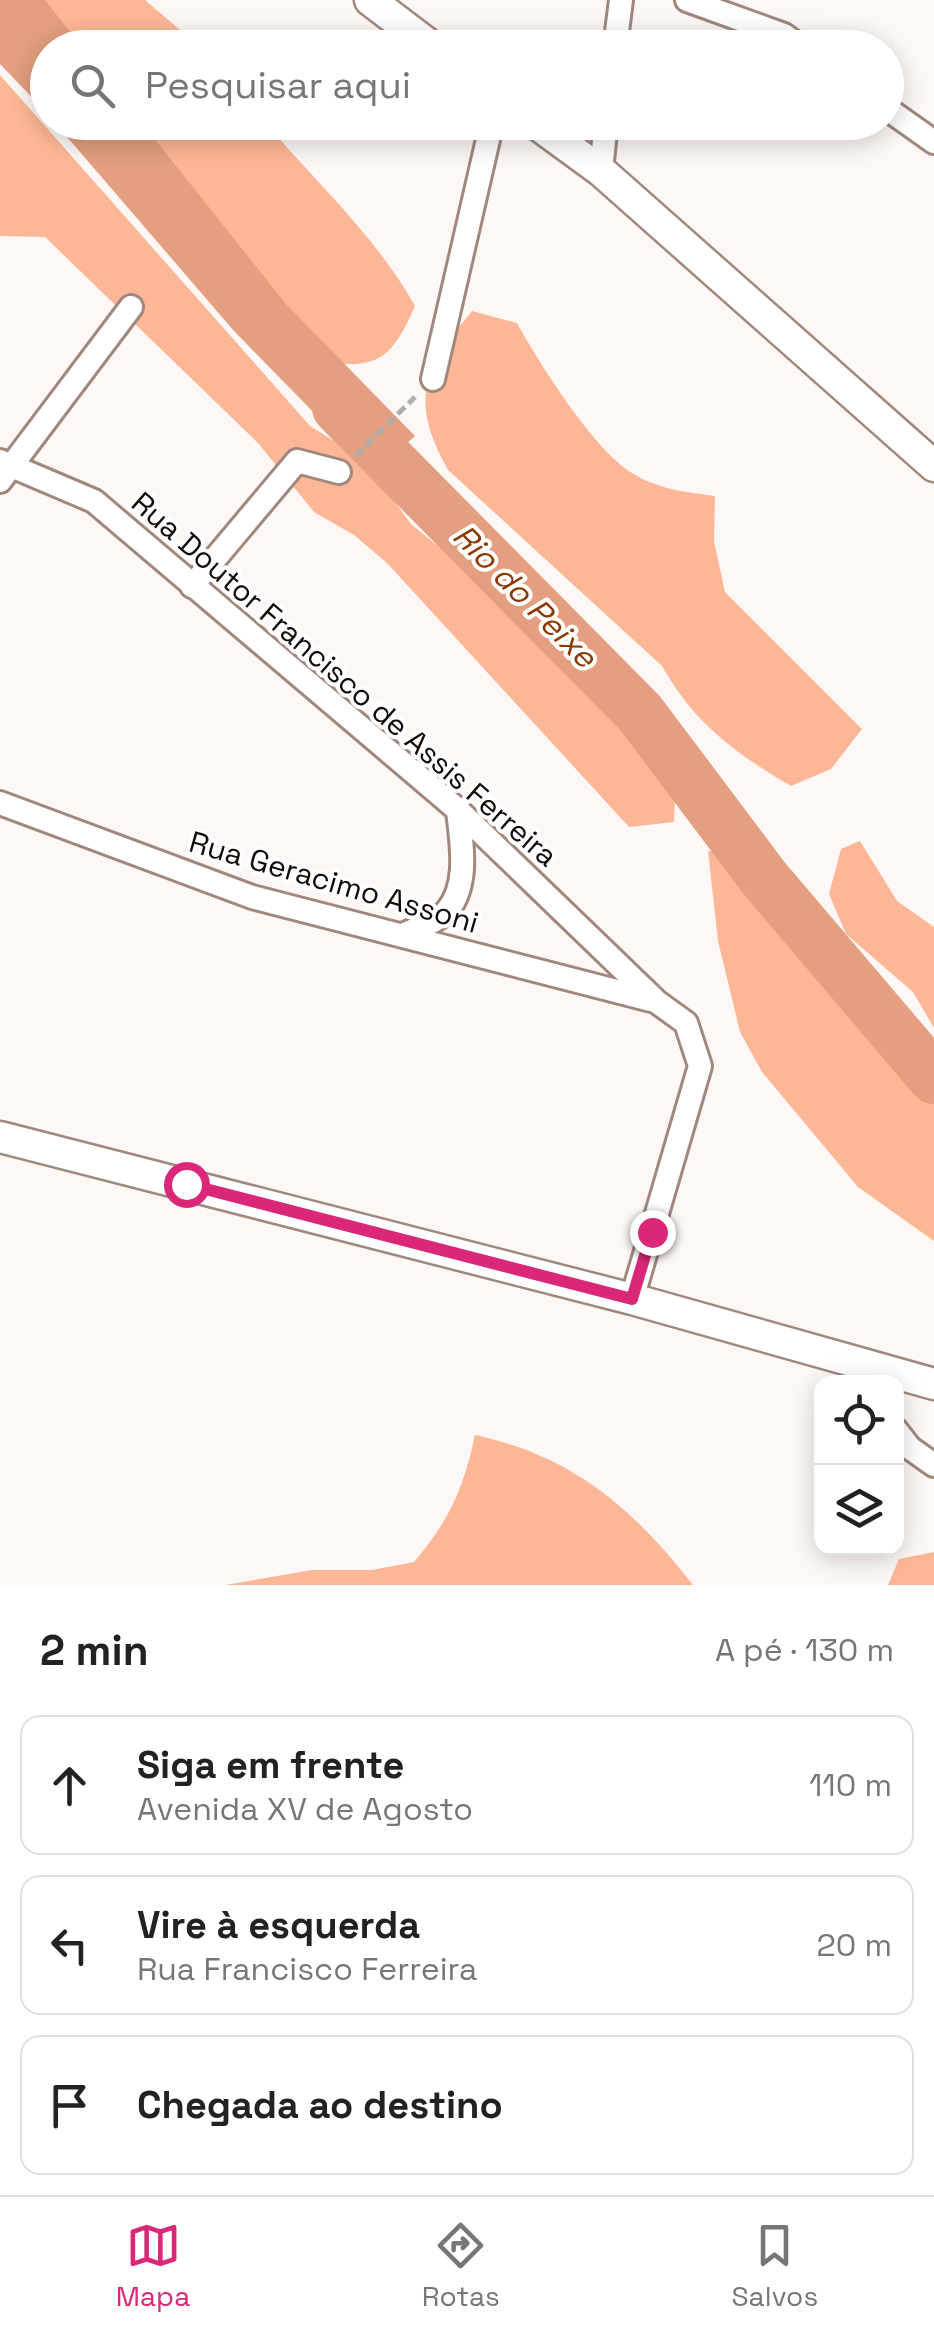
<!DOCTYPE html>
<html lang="pt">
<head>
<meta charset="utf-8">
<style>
	:root { --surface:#fff; --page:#f6f6f6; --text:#222; --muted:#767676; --line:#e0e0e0; --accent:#db2777 }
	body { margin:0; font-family:"Space Grotesk",sans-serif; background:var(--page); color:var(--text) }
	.controls { position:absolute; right:30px; bottom:30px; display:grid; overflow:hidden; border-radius:20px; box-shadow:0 5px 25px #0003 }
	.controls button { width:90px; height:90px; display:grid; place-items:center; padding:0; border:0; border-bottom:2px solid var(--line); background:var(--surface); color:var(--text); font:50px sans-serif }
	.stop { position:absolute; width:30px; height:30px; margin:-22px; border:8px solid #db2777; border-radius:50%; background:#fff }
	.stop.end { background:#db2777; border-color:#fff; box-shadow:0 2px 10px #0008 }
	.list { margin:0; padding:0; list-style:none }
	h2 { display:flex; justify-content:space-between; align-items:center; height:130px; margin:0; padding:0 40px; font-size:42px }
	h2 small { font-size:32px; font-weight:400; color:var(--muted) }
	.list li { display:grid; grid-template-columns:65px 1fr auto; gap:30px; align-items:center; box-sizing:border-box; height:140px; margin:0 20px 20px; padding:0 20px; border:2px solid var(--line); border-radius:20px }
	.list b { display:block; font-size:38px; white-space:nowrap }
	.list p { margin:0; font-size:32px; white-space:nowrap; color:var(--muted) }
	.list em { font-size:32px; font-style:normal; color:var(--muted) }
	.icon { flex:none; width:55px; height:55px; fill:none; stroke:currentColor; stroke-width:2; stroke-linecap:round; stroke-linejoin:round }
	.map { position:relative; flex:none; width:934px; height:1585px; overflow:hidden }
	.search { position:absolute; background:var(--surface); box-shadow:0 5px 25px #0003; left:30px; right:30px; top:30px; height:110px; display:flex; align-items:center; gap:25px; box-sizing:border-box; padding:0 35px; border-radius:55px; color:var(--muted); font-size:38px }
	.sheet { height:610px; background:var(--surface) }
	nav { display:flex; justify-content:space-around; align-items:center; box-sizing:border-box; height:140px; border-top:2px solid var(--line); background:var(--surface); font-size:28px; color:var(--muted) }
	nav a { display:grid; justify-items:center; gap:5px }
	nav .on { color:var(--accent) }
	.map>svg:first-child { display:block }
</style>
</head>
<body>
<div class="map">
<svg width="934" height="1585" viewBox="0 0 934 1585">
	<rect width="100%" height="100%" fill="#fdf8f5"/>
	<g fill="#fdb796">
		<polygon points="30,0 145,0 200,47 70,47"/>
		<path d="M0,75L310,426L349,450L382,484L411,524L585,667V673C619,693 667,730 675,773C677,788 674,806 674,822L629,827L387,563L354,535L314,512L258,443L45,237L0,236Z"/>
		<path d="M131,123H266C317,184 376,236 415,306C389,365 375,369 313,361Z"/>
		<path d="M472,311L517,323C539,363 594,450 632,473C657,489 685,492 715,496L714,541L725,592L862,729L831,769L791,786C735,753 694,723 662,666L448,470C409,401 423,370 472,311Z"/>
		<polygon points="860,841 897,901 934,927 934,1028 913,992 846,934 829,894 841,849"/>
		<polygon points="708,851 753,851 810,920 866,1000 887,1040 934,1100 934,1241 858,1187 762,1072 740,1032 718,941"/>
		<path d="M475,1435C573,1456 633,1508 693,1585H225L312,1570H372L414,1562C450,1519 463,1490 475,1435Z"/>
		<polygon points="934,1552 934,1585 888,1585 899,1559"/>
	</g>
	<g fill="#e39f7f">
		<polygon points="0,0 45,0 82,47 48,48 47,113 0,64"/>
		<polygon points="55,123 142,123 285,303 415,436 373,473 234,331"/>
	</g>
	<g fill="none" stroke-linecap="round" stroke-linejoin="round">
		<polyline stroke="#e39f7f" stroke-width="52" points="338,408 640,713 764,878 934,1078"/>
		<g stroke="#a0887d" stroke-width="28">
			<g id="minor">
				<polyline points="687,0 784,35 802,48"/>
				<polyline points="615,48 621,0"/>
				<polyline points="886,108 934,142"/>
				<polyline points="601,171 606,122"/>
				<polyline points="433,379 492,122"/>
				<polyline points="0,461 94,501 458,810 657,1002 686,1023 700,1066 632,1299"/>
				<polyline points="0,481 131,307"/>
				<polyline points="192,586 297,461 339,472"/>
				<polyline points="0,803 252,897 651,1000"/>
				<path d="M405,934C417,928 438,921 447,911C470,884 461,841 458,810"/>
				<polyline points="896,1430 910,1448 934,1465"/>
			</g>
		</g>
		<g stroke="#a0887d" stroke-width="35">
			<g id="tertiary">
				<polyline points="370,0 433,48"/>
				<polyline points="534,122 601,171 934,466"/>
				<polyline points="0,1137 632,1299 934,1384"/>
			</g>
		</g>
		<polyline stroke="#b2aca9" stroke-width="5" stroke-dasharray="10 5" stroke-linecap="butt" points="355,456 415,397"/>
		<use href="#minor" stroke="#fff" stroke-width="22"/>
		<use href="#tertiary" stroke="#fff" stroke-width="30"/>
	</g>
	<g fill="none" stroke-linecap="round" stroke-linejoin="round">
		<polyline stroke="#db2777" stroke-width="12" points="186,1184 632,1299 652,1232"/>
	</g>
	<g text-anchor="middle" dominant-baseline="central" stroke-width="8" stroke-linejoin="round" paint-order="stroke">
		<g font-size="30" fill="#120a07" stroke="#fff">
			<text transform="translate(345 679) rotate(41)">Rua Doutor Francisco de Assis Ferreira</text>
			<text transform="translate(334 882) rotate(16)">Rua Geracimo Assoni</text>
		</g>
		<g font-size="32" font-style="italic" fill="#8a3a05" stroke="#fff">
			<text transform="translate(525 596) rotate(45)">Rio do Peixe</text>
		</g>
	</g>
</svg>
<div class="controls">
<button><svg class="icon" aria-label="locate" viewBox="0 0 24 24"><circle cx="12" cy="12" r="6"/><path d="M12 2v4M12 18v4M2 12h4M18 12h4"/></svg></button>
<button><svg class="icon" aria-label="layers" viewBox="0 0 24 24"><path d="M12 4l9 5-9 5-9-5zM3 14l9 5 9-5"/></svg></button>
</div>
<div class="stop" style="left:186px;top:1184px"></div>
<div class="stop end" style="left:652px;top:1232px"></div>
<div class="search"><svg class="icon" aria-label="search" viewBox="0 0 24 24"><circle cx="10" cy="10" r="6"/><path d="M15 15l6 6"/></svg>Pesquisar aqui</div>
</div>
<section class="sheet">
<h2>2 min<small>A pé · 130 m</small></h2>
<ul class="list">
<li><svg class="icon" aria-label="ahead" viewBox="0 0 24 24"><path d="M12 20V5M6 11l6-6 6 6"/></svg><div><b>Siga em frente</b><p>Avenida XV de Agosto</p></div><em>110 m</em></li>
<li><svg class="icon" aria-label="left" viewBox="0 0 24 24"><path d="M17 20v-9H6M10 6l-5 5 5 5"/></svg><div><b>Vire à esquerda</b><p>Rua Francisco Ferreira</p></div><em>20 m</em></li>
<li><svg class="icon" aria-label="arrive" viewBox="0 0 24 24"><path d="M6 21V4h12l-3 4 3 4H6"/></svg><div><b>Chegada ao destino</b></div></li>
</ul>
</section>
<nav>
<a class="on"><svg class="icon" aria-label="map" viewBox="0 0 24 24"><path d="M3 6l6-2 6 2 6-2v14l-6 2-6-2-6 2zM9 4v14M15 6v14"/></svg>Mapa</a>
<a><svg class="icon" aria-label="directions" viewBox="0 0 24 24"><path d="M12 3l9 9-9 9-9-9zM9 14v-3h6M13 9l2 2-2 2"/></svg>Rotas</a>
<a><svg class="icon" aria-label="saved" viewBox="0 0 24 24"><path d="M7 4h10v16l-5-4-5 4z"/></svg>Salvos</a>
</nav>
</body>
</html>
